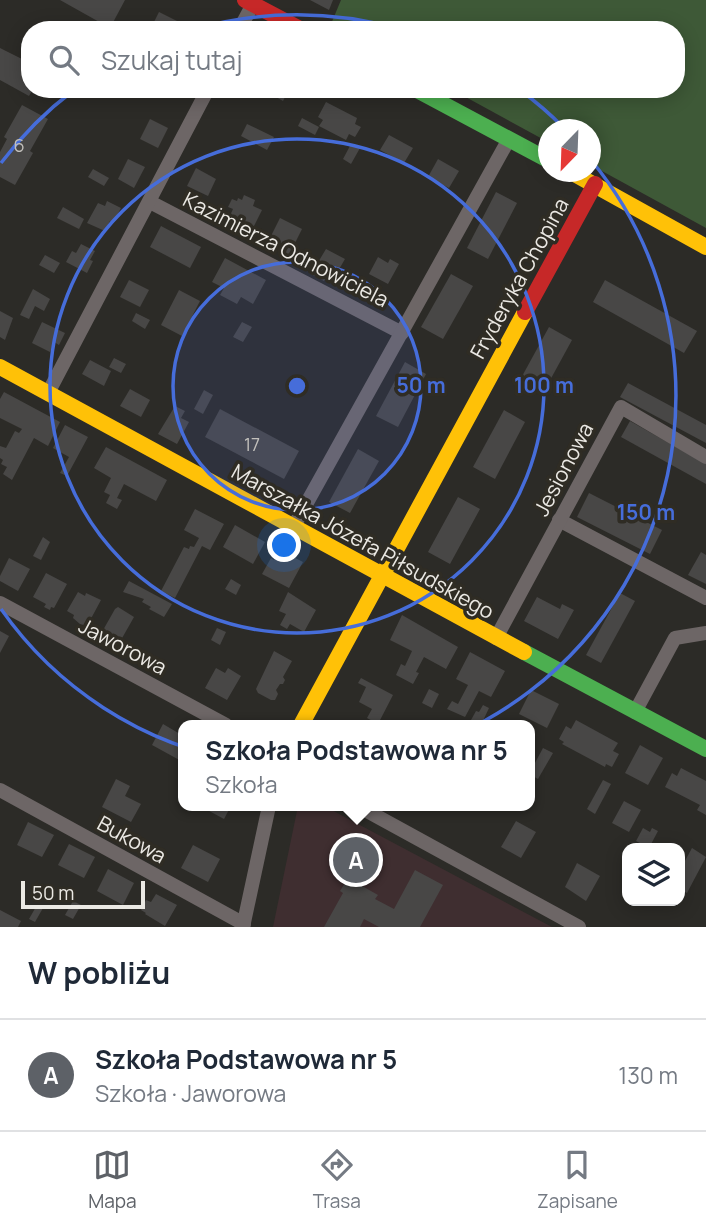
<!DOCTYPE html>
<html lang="pl">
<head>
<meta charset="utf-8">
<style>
	:root { --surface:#fff; --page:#f2f2f3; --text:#1f2937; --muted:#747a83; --line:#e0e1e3; --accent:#5d6167 }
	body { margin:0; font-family:Manrope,sans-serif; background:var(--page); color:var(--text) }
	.controls { position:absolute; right:21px; bottom:21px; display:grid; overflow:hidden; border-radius:14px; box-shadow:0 4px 18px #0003 }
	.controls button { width:63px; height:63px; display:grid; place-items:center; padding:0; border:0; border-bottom:2px solid var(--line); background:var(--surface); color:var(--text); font:35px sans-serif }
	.compass { position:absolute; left:538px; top:119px; width:63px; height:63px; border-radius:50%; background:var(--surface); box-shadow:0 4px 18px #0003; rotate:203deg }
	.scale { position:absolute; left:21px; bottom:18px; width:124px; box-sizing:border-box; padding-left:7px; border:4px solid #ebe9e4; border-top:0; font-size:19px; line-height:24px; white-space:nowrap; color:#ebe9e4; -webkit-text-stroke:5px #2f2c24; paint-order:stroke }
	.you { position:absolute; left:285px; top:546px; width:24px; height:24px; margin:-18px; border:5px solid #fff; border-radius:50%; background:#1a73e8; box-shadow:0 0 0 10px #1a73e833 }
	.badge { display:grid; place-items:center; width:46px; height:46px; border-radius:50%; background:var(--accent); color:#fff; font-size:23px; font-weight:700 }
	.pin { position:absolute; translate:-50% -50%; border:4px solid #fff; box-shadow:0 2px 7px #0006 }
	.popup { position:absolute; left:178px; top:720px; width:357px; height:91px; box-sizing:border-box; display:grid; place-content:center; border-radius:14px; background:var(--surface); filter:drop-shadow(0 2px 5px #0005); font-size:23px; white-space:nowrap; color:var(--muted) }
	.popup b { font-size:26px; color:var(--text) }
	.popup::after { content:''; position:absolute; left:50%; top:100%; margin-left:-14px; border:14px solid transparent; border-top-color:var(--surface) }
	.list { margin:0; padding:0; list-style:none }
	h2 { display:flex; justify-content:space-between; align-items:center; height:91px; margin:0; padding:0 28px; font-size:30px }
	h2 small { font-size:23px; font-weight:400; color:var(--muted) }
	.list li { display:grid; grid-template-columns:46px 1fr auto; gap:21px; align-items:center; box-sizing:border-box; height:112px; padding:0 28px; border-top:2px solid var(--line) }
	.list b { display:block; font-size:26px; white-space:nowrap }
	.list p { margin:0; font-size:23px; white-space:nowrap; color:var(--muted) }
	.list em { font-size:23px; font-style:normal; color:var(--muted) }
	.icon { flex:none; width:38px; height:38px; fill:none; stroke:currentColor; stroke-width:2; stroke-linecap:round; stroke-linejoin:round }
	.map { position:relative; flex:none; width:706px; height:927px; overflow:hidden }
	.search { position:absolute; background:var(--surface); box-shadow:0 4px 18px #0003; left:21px; right:21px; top:21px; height:77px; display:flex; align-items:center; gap:18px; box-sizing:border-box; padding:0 24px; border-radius:28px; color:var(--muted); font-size:26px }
	.sheet { height:203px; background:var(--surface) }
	nav { display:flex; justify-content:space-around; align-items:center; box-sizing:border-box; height:98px; border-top:2px solid var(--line); background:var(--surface); font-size:19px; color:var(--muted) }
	nav a { display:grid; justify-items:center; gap:4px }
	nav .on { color:var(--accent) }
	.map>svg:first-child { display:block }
</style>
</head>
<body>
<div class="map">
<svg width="706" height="927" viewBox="0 0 706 927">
	<rect width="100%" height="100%" fill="#2c2b27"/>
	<polygon fill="#3f2e30" points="298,806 324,806 552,927 273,927"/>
	<polygon fill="#3e5937" points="341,0 706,0 706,228 591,165 590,130 548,130 548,142 451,89 676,89 676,30 342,30 331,24"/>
	<g fill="#484746">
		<polygon points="60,0 125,0 110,28"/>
		<polygon points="310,0 333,0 329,10"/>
		<polygon points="159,12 181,23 177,30 150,30"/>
		<polygon points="0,48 24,60 25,58 30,60 30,89 33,89 29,96 0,80"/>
		<polygon points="262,89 289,89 283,101"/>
		<polygon points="326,102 357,118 355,124 361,127 355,137 349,134 346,140 319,126 323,120 318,117"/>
		<polygon points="22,105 48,119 30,151 33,153 15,185 0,177 0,152 7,139 4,137"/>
		<polygon points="302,118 319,127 315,135 298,126"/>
		<polygon points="150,119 168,128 158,148 140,139"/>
		<polygon points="247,124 274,137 267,150 241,136"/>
		<polygon points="389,135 413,148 404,163 380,150"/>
		<polygon points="351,144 360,148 351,164 343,159"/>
		<polygon points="128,159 145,167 134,188 118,179"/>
		<polygon points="438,159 459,171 449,188 428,177"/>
		<polygon points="196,168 216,179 208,196 187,186"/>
		<polygon points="93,169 109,178 104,186 88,177"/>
		<polygon points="496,192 517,203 488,259 467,248"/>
		<polygon points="244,195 255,200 253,206 262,210 251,232 228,220 233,209 228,207 232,199 237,201 238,198 242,200"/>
		<polygon points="107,201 121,208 113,223 110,221 105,231 87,223 98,203 105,206"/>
		<polygon points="63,207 84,219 79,229 57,218"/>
		<polygon points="280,218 302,229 289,255 267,244"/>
		<polygon points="161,226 201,247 190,268 150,247"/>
		<polygon points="81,244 95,251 90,260 93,261 87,273 66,262 72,251 76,253"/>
		<polygon points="326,249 345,259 334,278 328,275 324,281 309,273 314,262 317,264"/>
		<polygon points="45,255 60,263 54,273 39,265"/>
		<polygon points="378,257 388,263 390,259 399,264 388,284 369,274"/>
		<polygon points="225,258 266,280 253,304 241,297 237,304 220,295 224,288 212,282"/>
		<polygon points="451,274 473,286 443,339 421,327"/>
		<polygon points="129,280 149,290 140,307 120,297"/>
		<polygon points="605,280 697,331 684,353 593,302"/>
		<polygon points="33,289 50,299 44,311 35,306 29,319 20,315"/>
		<polygon points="179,290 200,301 182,336 161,325"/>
		<polygon points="0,311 13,318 5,340 0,337"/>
		<polygon points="136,313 150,320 145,329 132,321"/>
		<polygon points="42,322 65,333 59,345 54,342 50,352 32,343"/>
		<polygon points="242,322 252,327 243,342 233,337"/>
		<polygon points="549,327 572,340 543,393 520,380"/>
		<polygon points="114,358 126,364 121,373 109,367"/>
		<polygon points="90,360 111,371 104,386 82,374"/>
		<polygon points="405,362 426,374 398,427 376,416"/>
		<polygon points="628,383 706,425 706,443 620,397"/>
		<polygon points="130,389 150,400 141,417 120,406"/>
		<polygon points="204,390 213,395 203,414 194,409"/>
		<polygon points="4,392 60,422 48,446 34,438 12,480 3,474 7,467 1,464 3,460 0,458 0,446 6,448 15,431 19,433 22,429 0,418 0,399"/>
		<polygon points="175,406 185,411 181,418 189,422 177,444 158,434"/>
		<polygon points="220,409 299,451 284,479 205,437"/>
		<polygon points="504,410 525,422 495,479 473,467"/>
		<polygon points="630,421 706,464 706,484 621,437"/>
		<polygon points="65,425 88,437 67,476 60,473 69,457 53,448"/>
		<polygon points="106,447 167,480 156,501 124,484 117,498 122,500 117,509 106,503 110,495 104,492 111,478 94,468"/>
		<polygon points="358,449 379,461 350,513 329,502"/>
		<polygon points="589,493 662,530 650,554 577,517"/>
		<polygon points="458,497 480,509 450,564 428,552"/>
		<polygon points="195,509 224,524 210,550 202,546 175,598 161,591 184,547 189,549 190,546 194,547 199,538 184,530"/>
		<polygon points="235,525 265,542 253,564 223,547"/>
		<polygon points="43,537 50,542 41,560 33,556"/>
		<polygon points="280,550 303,562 289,588 262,574 271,558 274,560"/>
		<polygon points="701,552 706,555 706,584 688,575"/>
		<polygon points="9,558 30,569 18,591 0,581 0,576"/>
		<polygon points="46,573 67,584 54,608 51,607 50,610 44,607 46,604 33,597"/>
		<polygon points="231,579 241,585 236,595 225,589"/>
		<polygon points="129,581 172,604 164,617 149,609 151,607 142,602 144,599 123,592"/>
		<polygon points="78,592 85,596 86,593 101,600 87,626 80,624 73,618 74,615 67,611"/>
		<polygon points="288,592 316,610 304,632 290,624 287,629 280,625 286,614 279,611"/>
		<polygon points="620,593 635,601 601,663 586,655"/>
		<polygon points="537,597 560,609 562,604 574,610 558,639 524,621"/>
		<polygon points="118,607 134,617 121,640 102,632 115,609"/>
		<polygon points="402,615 458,647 446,669 424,657 416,672 419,673 413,684 396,675 401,664 405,666 412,651 390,640"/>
		<polygon points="217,628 226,632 220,645 211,640"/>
		<polygon points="0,631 9,636 0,653"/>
		<polygon points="274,651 292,661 283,677 285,680 283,684 280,684 276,690 278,694 275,700 271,700 258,693 256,689"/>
		<polygon points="470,652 505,671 491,697 479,691 465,717 447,709 452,701 458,704 468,685 456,679"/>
		<polygon points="216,668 225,673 228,668 241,676 227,700 205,688"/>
		<polygon points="361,678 393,695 378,724 367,718 372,709 359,702 366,687 358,683"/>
		<polygon points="429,689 439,694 432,708 422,703"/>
		<polygon points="531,690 559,704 547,728 519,714"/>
		<polygon points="483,705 489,708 481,725 471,720 476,711 479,712"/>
		<polygon points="576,720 618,743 613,751 619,754 612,767 606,764 605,767 562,744 564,742 559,739 566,726 571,729"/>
		<polygon points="163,724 180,734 178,739 183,742 183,762 152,745"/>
		<polygon points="640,745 663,758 648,785 625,773"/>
		<polygon points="543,748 553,753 538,779 529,774"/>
		<polygon points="681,768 706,781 706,815 697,810 700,805 665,787 672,773 677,776"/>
		<polygon points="116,779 130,786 125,796 141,804 131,822 102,807"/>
		<polygon points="603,780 611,784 595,814 587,809"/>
		<polygon points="624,801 641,810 629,832 612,823"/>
		<polygon points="200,806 231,806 224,819"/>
		<polygon points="516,821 536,832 521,858 501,847"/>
		<polygon points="28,822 54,835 42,857 17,845"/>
		<polygon points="643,828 650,832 652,828 658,831 649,848 636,841"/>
		<polygon points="69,844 95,857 84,878 58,865"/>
		<polygon points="193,845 220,859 208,882 181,868"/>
		<polygon points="692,848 706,857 687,893 680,889 680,870"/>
		<polygon points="577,863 600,876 586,901 565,887"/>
		<polygon points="108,869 134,883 123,905 97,891"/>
		<polygon points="415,870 443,885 420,927 379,927 364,919 360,927 324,927 343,893 340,891 348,878 378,895 375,899 394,909"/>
		<polygon points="156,894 177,905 165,926 145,914 146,913 141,910 146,900 151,902"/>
		<polygon points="73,901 81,905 73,919 65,915"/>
		<polygon points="37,905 43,908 35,922 29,919"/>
		<polygon points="0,910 21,921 18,927 0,927"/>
	</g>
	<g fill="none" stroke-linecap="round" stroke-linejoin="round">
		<g stroke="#6d6666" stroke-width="14">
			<polyline points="239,30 253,4"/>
			<polyline points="150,202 402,333"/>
			<polyline points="48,393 208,89"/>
			<polyline points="559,520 706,598"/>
			<polyline points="294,526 509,139"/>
			<polyline points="0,603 226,725"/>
			<polyline points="496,638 621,407 706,457"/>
			<polyline points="635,712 675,638 706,633"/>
			<polyline points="0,790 244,924"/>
			<polyline points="358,806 579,927"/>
			<polyline points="243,927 269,806"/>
		</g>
		<g stroke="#4caf50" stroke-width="16">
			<polyline points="415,89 548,160"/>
			<polyline points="524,652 706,749"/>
		</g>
		<g stroke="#ffc107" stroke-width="16">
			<polyline points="571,172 706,247"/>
			<polyline points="0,367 524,652"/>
			<polyline points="301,725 525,312"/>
		</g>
		<g stroke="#c62828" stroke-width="16">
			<polyline points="245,0 302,30"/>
			<polyline points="525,312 595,184"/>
		</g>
	</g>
	<circle cx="297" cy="386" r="124" fill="#466dda" fill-opacity=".12"/>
	<g fill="none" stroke="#466dda" stroke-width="3.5">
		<circle cx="297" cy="386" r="124"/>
		<circle cx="297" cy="386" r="247"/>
		<path d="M1 163A371 371 0 0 1 74 90M195 29A371 371 0 0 1 399 29M520 90A371 371 0 0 1 564 128M591 160A371 371 0 1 1 1 609"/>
	</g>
	<g text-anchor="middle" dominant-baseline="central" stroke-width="7" stroke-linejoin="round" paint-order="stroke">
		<g font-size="18" fill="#c2c0bc">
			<text x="19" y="145">6</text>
			<text x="252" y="444">17</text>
		</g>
		<g font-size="21" fill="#ebe9e4" stroke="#2f2c24">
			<text transform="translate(286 249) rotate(27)">Kazimierza Odnowiciela</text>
			<text transform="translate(519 278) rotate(-61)">Fryderyka Chopina</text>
			<text transform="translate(563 469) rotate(-62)">Jesionowa</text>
			<text transform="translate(363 541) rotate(29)">Marszałka Józefa Piłsudskiego</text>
			<text transform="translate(123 646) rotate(28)">Jaworowa</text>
			<text transform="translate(132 839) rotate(29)">Bukowa</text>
		</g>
	</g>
	<circle cx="297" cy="386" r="10" fill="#466dda" stroke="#2f2c24" stroke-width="3.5"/>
	<g font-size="21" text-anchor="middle" font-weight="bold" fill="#466dda" stroke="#2f2c24" stroke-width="7" stroke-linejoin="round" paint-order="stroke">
		<text x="421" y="393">50 m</text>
		<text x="544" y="393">100 m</text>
		<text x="646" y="520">150 m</text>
	</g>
</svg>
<div class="controls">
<button><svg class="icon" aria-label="layers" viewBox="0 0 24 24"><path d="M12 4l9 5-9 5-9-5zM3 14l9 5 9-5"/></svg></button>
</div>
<svg class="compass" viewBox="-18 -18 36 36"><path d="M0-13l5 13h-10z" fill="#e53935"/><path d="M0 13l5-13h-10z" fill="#747a83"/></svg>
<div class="scale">50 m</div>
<div class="you"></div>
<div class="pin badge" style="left:356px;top:860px">A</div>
<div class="popup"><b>Szkoła Podstawowa nr 5</b>Szkoła</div>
<div class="search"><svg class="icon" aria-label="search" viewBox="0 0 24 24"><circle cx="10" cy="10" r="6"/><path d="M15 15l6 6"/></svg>Szukaj tutaj</div>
</div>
<section class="sheet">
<h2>W pobliżu<small></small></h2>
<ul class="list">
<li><span class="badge">A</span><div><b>Szkoła Podstawowa nr 5</b><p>Szkoła · Jaworowa</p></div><em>130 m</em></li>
</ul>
</section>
<nav>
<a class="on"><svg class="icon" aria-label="map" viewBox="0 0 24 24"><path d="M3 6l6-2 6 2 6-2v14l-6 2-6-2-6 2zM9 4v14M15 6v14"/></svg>Mapa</a>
<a><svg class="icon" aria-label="directions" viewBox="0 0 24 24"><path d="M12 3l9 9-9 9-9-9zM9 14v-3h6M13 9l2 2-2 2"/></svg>Trasa</a>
<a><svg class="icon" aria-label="saved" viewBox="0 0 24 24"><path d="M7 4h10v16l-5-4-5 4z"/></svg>Zapisane</a>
</nav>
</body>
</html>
